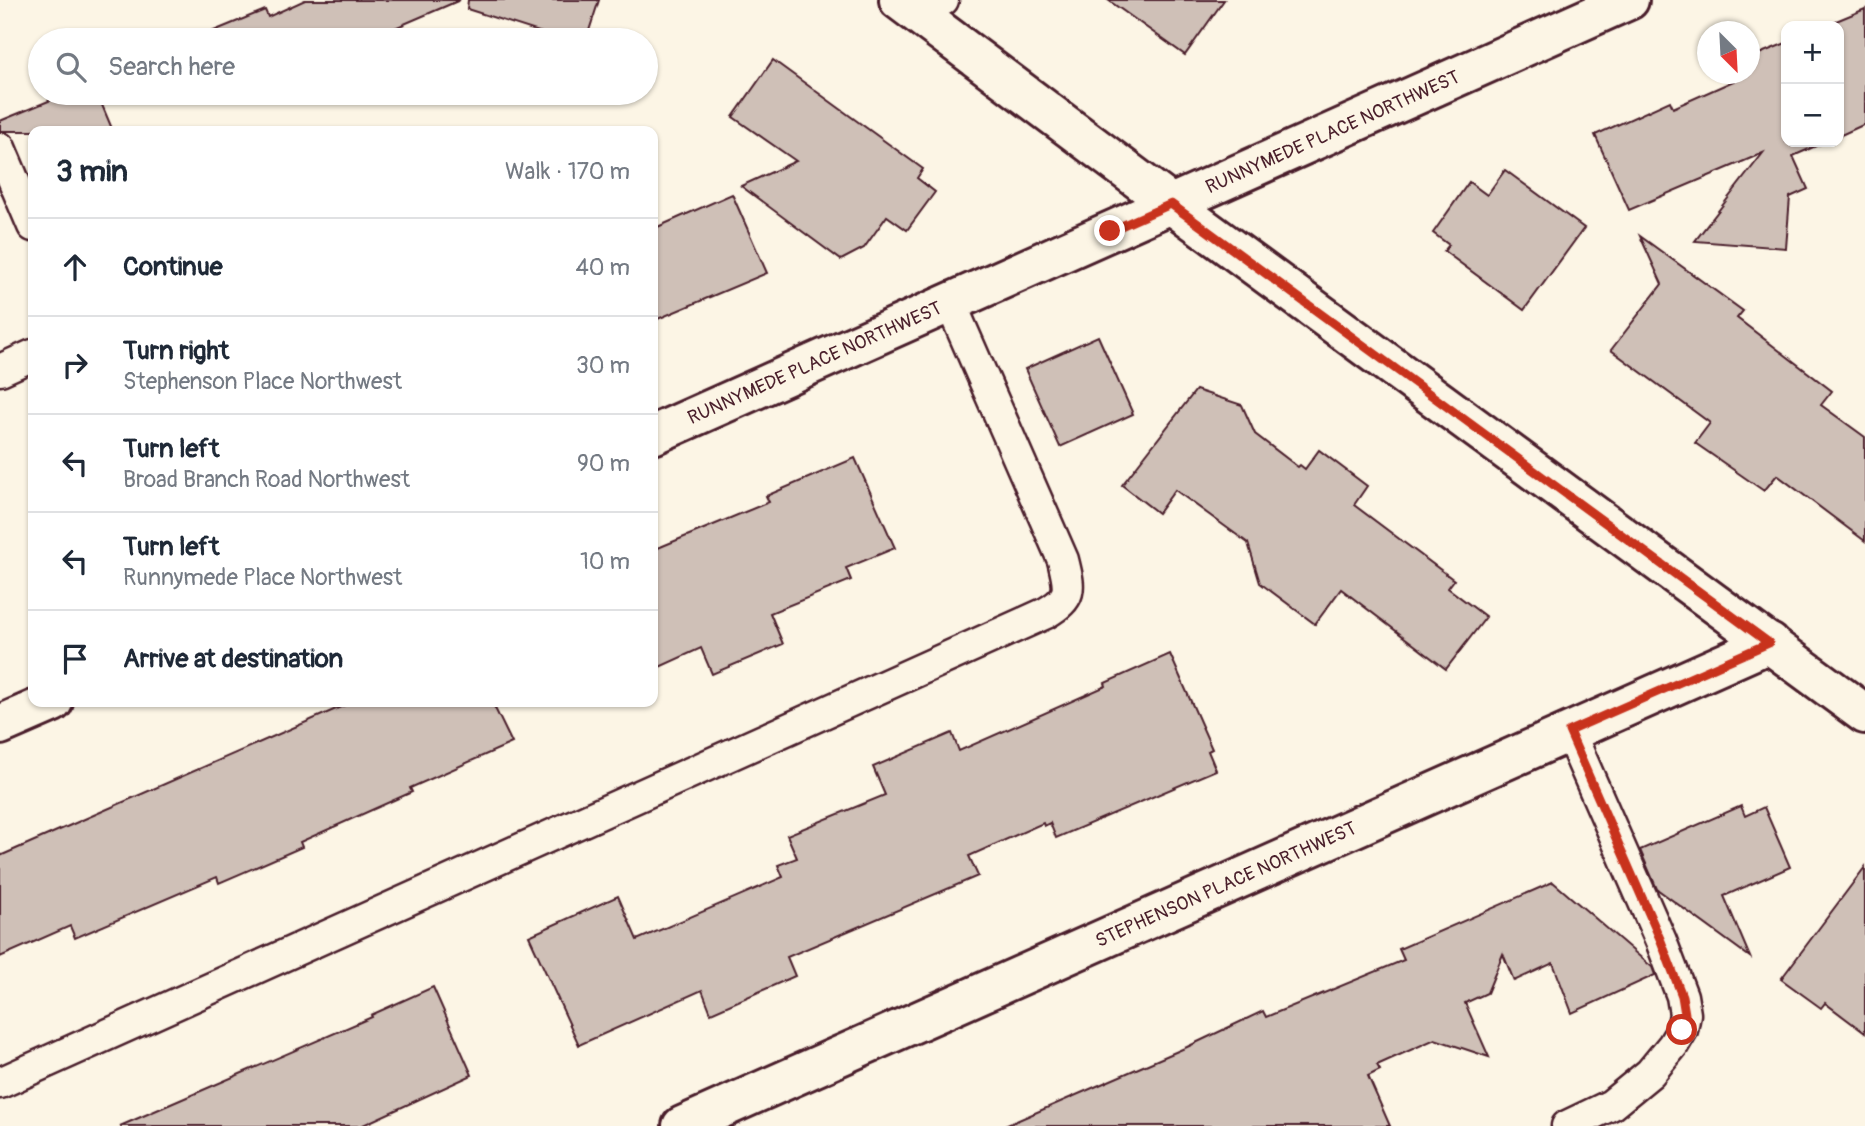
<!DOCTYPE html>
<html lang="en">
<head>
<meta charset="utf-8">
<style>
	:root { --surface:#fff; --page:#f2f2f3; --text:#1f2937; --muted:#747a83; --line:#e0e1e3 }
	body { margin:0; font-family:Pangolin,sans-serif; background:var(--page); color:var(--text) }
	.controls { position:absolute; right:21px; top:21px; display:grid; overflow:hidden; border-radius:14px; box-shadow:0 2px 5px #0004 }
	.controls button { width:63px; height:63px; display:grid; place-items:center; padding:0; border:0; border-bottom:2px solid var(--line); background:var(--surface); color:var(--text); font:35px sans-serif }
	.compass { position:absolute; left:1697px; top:21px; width:63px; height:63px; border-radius:50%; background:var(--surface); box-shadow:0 2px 5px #0004; rotate:156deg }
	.stop { position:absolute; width:21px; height:21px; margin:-16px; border:5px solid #c8321e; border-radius:50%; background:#fff }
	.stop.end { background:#c8321e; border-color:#fff; box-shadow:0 2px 7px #0008 }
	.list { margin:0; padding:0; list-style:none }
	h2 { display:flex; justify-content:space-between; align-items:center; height:91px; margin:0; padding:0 28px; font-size:30px }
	h2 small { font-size:23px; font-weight:400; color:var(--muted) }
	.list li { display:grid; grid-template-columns:46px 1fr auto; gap:21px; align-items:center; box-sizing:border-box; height:98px; padding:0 28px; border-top:2px solid var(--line) }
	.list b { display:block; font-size:26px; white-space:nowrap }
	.list p { margin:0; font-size:23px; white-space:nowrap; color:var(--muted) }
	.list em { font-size:23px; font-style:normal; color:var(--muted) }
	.icon { flex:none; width:38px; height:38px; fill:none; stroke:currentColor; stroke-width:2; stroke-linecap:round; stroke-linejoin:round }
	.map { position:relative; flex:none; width:1865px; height:1126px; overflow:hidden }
	.search { position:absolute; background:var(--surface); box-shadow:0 2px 5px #0004; left:28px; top:28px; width:630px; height:77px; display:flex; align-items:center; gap:18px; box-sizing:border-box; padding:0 24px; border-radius:38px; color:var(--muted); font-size:26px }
	.panel { position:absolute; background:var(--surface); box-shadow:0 2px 5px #0004; left:28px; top:126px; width:630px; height:581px; border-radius:14px }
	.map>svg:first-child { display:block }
</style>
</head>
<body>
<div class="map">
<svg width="1865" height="1126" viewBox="0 0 1865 1126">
	<rect width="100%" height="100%" fill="#fcf5e5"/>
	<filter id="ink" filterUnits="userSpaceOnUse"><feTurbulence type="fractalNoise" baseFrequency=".0143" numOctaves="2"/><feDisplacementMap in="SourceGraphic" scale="14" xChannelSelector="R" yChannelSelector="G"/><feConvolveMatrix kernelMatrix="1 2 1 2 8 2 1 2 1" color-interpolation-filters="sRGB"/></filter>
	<g filter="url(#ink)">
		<g fill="#cfc0b7" stroke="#4a1f2b" stroke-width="2">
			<polygon points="305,0 460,0 367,40 192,40 265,10 268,17"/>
			<polygon points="468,0 599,0 586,40 564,40 467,9"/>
			<polygon points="1108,0 1224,0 1185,55"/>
			<polygon points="1865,9 1865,124 1839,136 1839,26 1824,26"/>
			<polygon points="1786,43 1786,142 1825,142 1793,156 1808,189 1790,197 1786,248 1695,241 1763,153 1629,210 1595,135 1670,101 1673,108 1749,74 1749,58"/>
			<polygon points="773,60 923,169 917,178 935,192 907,230 887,216 864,248 841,260 741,186 796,161 733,117"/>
			<polygon points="68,93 97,93 113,131 0,131 0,121"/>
			<polygon points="1505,170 1584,228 1524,310 1444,251 1449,245 1433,233 1469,182 1487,195"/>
			<polygon points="732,194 767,273 653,321 653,229"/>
			<polygon points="1640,236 1743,311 1737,318 1832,391 1821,405 1865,437 1865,541 1777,475 1764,491 1695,443 1710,423 1611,350 1662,284"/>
			<polygon points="1098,336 1133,414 1060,447 1025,369"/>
			<polygon points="1196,390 1242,405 1255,434 1298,467 1300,465 1305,469 1319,450 1367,486 1354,505 1454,580 1448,588 1486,617 1446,669 1341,589 1315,624 1260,583 1248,543 1175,490 1158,513 1122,485"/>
			<polygon points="855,458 895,548 846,568 851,580 770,613 783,644 712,674 701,648 653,670 653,550 769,502 766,496"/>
			<polygon points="1170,654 1212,749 1208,751 1216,770 1056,838 1050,823 1044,826 1043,823 969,856 978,876 787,957 795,976 711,1013 702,990 579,1045 529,936 618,896 637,940 783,877 778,865 797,858 787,835 885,795 873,767 952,733 959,751 1106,686 1105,683"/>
			<polygon points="352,702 492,702 512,743 410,788 412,792 300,842 302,847 219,883 217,877 75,938 70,926 0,957 0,856"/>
			<polygon points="1741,806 1745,816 1764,807 1790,867 1724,896 1750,957 1657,889 1640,850"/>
			<polygon points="1865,867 1865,1033 1825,1003 1821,1008 1781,979"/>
			<polygon points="1553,882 1652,967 1655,975 1572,1013 1553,963 1514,981 1503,954 1487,993 1465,1003 1489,1057 1435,1039 1377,1065 1380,1070 1368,1076 1390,1126 1005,1126 1187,1047 1263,1011 1266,1017 1404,960 1399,949"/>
			<polygon points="433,987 472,1075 361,1126 120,1126 372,1017 371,1015"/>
		</g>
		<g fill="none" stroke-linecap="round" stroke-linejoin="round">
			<g stroke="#4a1f2b" stroke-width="35">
				<g id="lane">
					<polyline points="915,12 943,0"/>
					<polyline points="0,148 33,226"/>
					<polyline points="0,370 33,355"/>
					<path d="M0,1083L1046,613C1073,597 1070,589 1063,560L950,302"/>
					<polyline points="1567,1126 1611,1105 1650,1073 1673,1045 1682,1030 1685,1014 1682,996 1661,941 1569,731"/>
				</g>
			</g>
			<g stroke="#4a1f2b" stroke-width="44">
				<g id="street">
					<polyline points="899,0 1171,204 1865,714"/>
					<path id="s1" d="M653,435L1629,0"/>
					<polyline points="0,725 53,702"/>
					<path id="s2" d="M682,1126L1770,643"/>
				</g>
			</g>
			<use href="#lane" stroke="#fcf5e5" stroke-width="30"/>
			<use href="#street" stroke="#fcf5e5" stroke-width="38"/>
		</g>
	</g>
	<g fill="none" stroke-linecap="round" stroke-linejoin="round" filter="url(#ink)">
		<polyline stroke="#c8321e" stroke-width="9" points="1110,231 1171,204 1769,643 1569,731 1661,941 1682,996 1685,1014 1682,1030"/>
	</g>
	<g text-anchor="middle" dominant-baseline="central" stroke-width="7" stroke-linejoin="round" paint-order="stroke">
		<g font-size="19" fill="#4a1f2b" stroke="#fcf5e5">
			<text stroke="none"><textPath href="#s1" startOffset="744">RUNNYMEDE PLACE NORTHWEST</textPath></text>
			<text stroke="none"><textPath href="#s1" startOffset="177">RUNNYMEDE PLACE NORTHWEST</textPath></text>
			<text stroke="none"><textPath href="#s2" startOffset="595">STEPHENSON PLACE NORTHWEST</textPath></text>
		</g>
	</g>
</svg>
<div class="controls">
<button>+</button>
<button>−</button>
</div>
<svg class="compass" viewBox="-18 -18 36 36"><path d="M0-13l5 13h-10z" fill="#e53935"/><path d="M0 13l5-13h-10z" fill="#747a83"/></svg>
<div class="stop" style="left:1682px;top:1030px"></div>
<div class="stop end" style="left:1110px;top:231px"></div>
<div class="search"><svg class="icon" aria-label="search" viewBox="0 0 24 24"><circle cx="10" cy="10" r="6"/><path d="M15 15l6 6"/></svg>Search here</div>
<section class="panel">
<h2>3 min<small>Walk · 170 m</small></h2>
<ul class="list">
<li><svg class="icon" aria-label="ahead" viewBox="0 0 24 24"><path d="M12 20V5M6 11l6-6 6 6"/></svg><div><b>Continue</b></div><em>40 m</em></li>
<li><svg class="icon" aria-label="right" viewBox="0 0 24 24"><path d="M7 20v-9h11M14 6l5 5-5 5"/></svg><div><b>Turn right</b><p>Stephenson Place Northwest</p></div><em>30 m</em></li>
<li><svg class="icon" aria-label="left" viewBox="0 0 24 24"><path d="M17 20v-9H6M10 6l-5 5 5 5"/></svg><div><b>Turn left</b><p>Broad Branch Road Northwest</p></div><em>90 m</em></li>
<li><svg class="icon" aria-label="left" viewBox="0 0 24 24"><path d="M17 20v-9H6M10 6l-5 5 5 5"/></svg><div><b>Turn left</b><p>Runnymede Place Northwest</p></div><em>10 m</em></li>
<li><svg class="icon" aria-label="arrive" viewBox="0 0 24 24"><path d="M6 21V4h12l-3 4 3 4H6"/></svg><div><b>Arrive at destination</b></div></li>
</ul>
</section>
</div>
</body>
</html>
